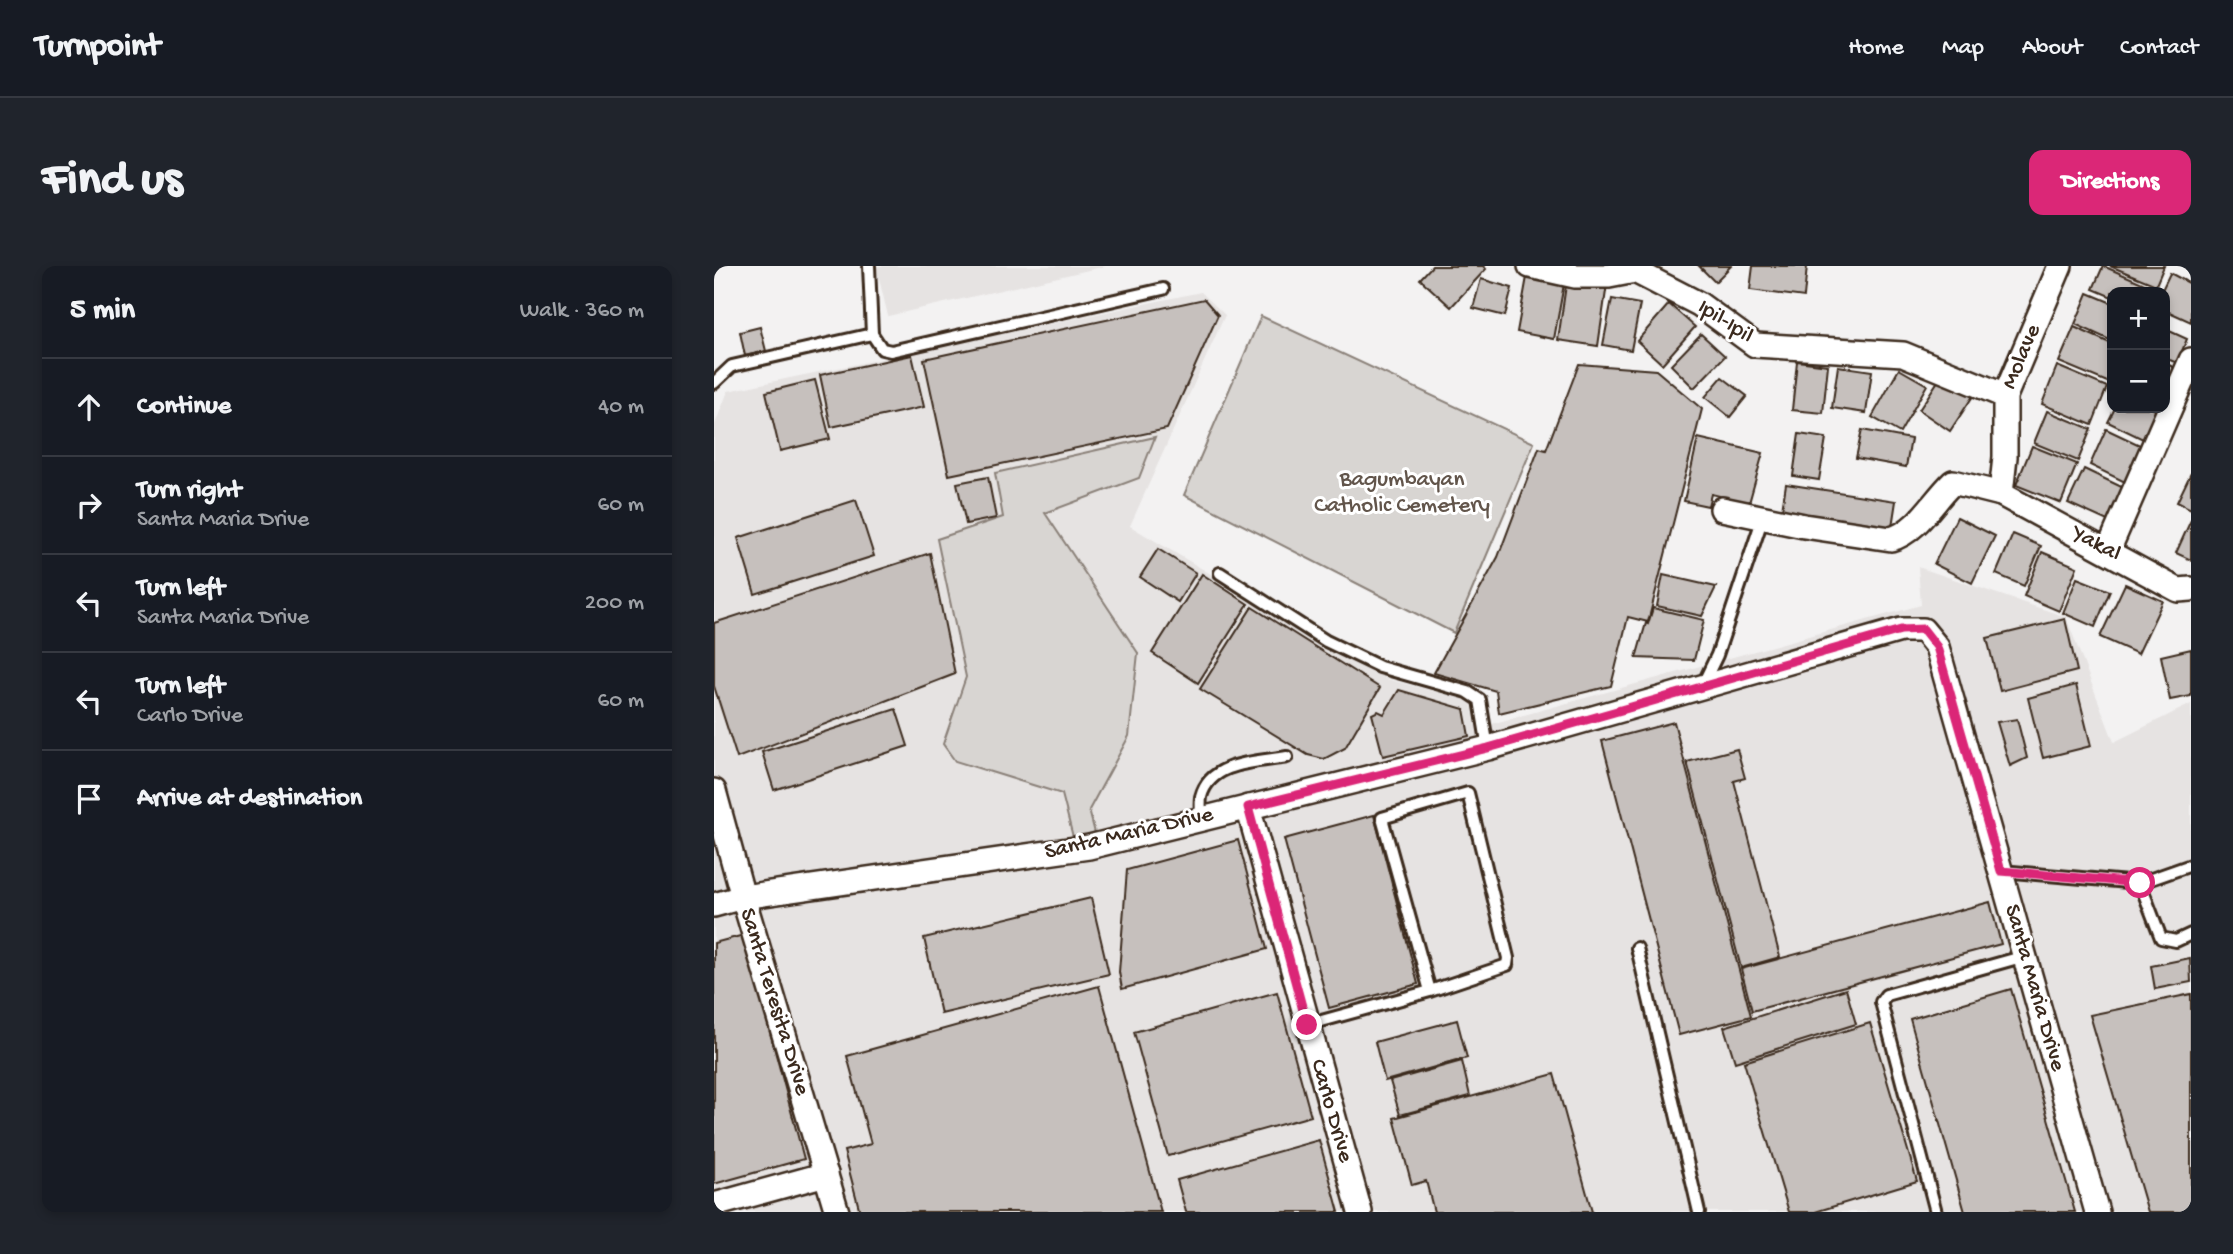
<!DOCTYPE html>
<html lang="en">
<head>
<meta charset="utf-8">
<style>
	:root { --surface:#171b24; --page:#20242c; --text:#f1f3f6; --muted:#9ea1a6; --line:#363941; --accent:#db2777 }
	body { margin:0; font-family:"Gochi Hand",sans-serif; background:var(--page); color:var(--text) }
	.controls { position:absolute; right:21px; top:21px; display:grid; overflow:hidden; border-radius:14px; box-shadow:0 4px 10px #0003 }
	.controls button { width:63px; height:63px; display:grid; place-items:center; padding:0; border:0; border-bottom:2px solid var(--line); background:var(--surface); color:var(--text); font:35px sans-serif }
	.stop { position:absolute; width:21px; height:21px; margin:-16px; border:5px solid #db2777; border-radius:50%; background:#fff }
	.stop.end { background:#db2777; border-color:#fff; box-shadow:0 2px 7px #0008 }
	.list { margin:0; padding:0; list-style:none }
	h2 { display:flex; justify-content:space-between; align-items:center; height:91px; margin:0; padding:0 28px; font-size:30px }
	h2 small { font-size:23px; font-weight:400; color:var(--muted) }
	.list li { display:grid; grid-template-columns:46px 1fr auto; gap:21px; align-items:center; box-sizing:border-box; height:98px; padding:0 28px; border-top:2px solid var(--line) }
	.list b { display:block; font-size:26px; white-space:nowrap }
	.list p { margin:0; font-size:23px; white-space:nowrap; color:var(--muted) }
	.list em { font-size:23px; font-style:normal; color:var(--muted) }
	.icon { flex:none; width:38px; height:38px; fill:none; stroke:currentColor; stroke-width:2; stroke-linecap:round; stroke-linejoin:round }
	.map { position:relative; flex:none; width:1477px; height:946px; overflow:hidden; border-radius:14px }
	header { display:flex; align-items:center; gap:42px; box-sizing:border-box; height:98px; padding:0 35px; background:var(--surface); border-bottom:2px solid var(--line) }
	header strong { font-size:33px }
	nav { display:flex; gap:38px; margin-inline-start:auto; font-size:24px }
	.intro { display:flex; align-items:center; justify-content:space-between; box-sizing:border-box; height:168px; padding:0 42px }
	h1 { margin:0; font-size:49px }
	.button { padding:18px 32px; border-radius:14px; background:var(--accent); color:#fff; font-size:24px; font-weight:700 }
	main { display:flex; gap:42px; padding:0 42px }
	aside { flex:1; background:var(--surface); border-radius:14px; box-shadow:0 4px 10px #0003 }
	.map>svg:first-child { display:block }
</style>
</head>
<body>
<header>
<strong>Turnpoint</strong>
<nav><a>Home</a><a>Map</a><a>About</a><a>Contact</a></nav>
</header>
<div class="intro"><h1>Find us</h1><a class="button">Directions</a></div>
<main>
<aside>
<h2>5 min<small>Walk · 360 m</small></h2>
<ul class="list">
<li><svg class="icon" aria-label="ahead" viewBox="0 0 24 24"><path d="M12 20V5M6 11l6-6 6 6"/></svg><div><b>Continue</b></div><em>40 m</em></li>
<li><svg class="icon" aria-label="right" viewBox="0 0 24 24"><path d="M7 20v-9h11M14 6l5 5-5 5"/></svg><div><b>Turn right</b><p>Santa Maria Drive</p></div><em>60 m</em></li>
<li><svg class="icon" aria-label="left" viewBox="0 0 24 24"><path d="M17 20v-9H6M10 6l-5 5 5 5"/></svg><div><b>Turn left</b><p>Santa Maria Drive</p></div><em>200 m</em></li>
<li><svg class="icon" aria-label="left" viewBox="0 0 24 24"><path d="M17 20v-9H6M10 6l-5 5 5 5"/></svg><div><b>Turn left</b><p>Carlo Drive</p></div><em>60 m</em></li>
<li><svg class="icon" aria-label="arrive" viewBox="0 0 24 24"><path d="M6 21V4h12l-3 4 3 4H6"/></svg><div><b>Arrive at destination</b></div></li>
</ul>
</aside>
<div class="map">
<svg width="1477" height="946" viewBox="0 0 1477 946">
	<rect width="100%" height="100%" fill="#f3f2f2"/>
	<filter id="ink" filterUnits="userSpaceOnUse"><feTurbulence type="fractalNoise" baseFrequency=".0143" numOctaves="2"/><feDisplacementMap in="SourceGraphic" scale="14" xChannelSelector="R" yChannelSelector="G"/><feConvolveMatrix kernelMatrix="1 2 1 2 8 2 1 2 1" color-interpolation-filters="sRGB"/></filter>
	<g filter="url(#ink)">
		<g fill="#e6e3e2">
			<polygon points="162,0 392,0 174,50"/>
			<polygon points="487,26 511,49 416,260 673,413 757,435 763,462 1207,339 1204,301 1352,351 1400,476 1477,438 1477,946 0,946 0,161 14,125"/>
		</g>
		<g fill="#d8d5d2" stroke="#8a8078" stroke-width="2">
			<polygon points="547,50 820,177 740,367 470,229"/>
			<polygon points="441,171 425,212 331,247 424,387 415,470 375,544 381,567 359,571 348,528 241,495 229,478 252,411 223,273 289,251 281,207"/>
		</g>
		<g fill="#c6c0bd" stroke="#3b2a1e" stroke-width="2">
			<polygon points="718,0 769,0 772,3 737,41 706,13"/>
			<polygon points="985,0 1017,0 1001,16"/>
			<polygon points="1039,0 1093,0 1090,31 1036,24"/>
			<polygon points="1389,0 1440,22 1439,26 1398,26 1398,31 1379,23"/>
			<polygon points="1396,0 1450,0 1442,19"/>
			<polygon points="1456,7 1477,18 1477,56 1451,44 1451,26 1447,26"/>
			<polygon points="813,11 850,18 840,73 803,66"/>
			<polygon points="853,12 893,18 884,80 844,74"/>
			<polygon points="767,13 798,22 791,50 759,42"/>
			<polygon points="1374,27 1398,37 1398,75 1361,58"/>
			<polygon points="490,33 504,49 453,163 235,209 210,93"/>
			<polygon points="898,33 926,38 917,84 889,79"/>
			<polygon points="955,38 981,61 948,98 923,75"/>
			<polygon points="46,61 52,85 31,90 26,66"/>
			<polygon points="1360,61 1398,78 1398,118 1345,96"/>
			<polygon points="1451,63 1473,73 1463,97 1451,92"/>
			<polygon points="987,68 1011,90 980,122 957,99"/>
			<polygon points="198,89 210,141 117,161 106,109"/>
			<polygon points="1083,95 1114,99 1109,147 1078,144"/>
			<polygon points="1451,97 1461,102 1451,124"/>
			<polygon points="865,98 942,104 988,143 934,356 914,351 897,420 785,447 782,425 720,407 784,291 825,182 832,184"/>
			<polygon points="1124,100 1158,105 1152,147 1118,142"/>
			<polygon points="1343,100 1393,121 1378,159 1328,138"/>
			<polygon points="1185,103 1213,119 1186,167 1158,151"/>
			<polygon points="1228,109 1259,130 1236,165 1205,144"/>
			<polygon points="1008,111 1033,130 1016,151 991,131"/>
			<polygon points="101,114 116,173 66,185 52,126"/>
			<polygon points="1401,142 1437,142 1449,147 1435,176 1394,156"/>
			<polygon points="1333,145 1377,163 1364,195 1320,177"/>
			<polygon points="1392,163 1428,180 1411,216 1376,199"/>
			<polygon points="1148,164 1197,173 1192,201 1142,192"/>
			<polygon points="1085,168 1112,172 1105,214 1079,210"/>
			<polygon points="984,172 1049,187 1035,237 997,228 994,240 970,235"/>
			<polygon points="1318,180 1363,198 1347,237 1302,219"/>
			<polygon points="1370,203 1416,225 1400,258 1354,237"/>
			<polygon points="1477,207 1477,243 1463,236"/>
			<polygon points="274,211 282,252 252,258 243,217"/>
			<polygon points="1072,218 1182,235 1177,267 1067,250"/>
			<polygon points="142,234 160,290 41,328 24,272"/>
			<polygon points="1243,251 1281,270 1258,317 1220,298"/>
			<polygon points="1477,254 1477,294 1462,287"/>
			<polygon points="1299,268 1327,280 1310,320 1282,308"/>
			<polygon points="444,283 482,307 464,336 426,311"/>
			<polygon points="1328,286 1363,301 1345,345 1310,330"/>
			<polygon points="216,287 241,408 23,492 0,420 0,357"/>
			<polygon points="488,308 534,338 484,417 438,387"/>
			<polygon points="949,309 1002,321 988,350 943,340"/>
			<polygon points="1363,312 1396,325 1381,361 1349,347"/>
			<polygon points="1411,318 1449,335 1424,388 1386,371"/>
			<polygon points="538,341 666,422 631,482 610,493 594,489 486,423"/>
			<polygon points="939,342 990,354 980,394 922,392 932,357 934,358"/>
			<polygon points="1351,353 1363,405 1286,425 1273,372"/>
			<polygon points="1477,383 1477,430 1456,434 1447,390"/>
			<polygon points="1362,419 1377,480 1329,492 1314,432"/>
			<polygon points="685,424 750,443 755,470 669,490 658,448 664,445 670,448"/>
			<polygon points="182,443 194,480 60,524 48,486"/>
			<polygon points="1303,453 1313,492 1296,500 1283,456"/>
			<polygon points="960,456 1037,750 965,769 888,475"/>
			<polygon points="1023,483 1031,512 1020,515 1066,691 1027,702 973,496"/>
			<polygon points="660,549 704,718 615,742 570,573"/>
			<polygon points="524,574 553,683 408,723 405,706 413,604"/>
			<polygon points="377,632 395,708 227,748 210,672"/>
			<polygon points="1276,636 1287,678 1038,745 1027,703"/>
			<polygon points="30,669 90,893 0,918 0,677"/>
			<polygon points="1476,692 1477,716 1441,723 1437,700"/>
			<polygon points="385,720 447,946 146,946 130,885 157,878 133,790"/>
			<polygon points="1132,723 1142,758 1021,796 1010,761"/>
			<polygon points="1297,723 1361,946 1251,946 1196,753"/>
			<polygon points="563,726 597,850 454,890 420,766"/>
			<polygon points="1477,728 1477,946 1434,946 1376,749"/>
			<polygon points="743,754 753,792 671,815 661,776"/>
			<polygon points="1156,757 1203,915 1101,946 1075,946 1030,796"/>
			<polygon points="748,795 756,830 686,849 676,815"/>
			<polygon points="840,808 878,946 720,946 712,915 698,919 680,852"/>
			<polygon points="605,874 625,946 472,946 463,914"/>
		</g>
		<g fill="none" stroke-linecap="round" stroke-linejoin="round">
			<g stroke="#3b2a1e" stroke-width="16">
				<g id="service">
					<polyline points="155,0 158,68"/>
					<polyline points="0,117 18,100 158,68 168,83 177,85 449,23"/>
					<polyline points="506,307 612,375 666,401 754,426 766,434 774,482"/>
					<polyline points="989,418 1003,389 1049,251"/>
					<path d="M487,553C487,546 486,537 487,531C496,495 544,496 573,491"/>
					<polyline points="1287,605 1426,617 1477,599"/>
					<polyline points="1426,617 1447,672 1462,675 1477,668"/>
					<polyline points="923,682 985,946"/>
					<polyline points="593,759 716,725 793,699 794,692 754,527 668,552 716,725"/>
					<polyline points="1222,946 1167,736 1172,729 1311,690"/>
				</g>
			</g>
			<g stroke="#3b2a1e" stroke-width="28">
				<g id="minor">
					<polyline points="816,0 861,10 895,10 921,5 985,38 1041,79 1189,88 1291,130"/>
					<polyline points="1287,228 1291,191 1291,130 1346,0"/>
					<path d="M1008,243L1090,260L1177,273C1203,266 1220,234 1239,216L1287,228L1464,324L1477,323"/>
					<polyline points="1394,285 1477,94"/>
					<polyline points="0,525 29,631 123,946"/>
					<polyline points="534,541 646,946"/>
					<polyline points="0,639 29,631 375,581 774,482 1187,364 1209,364 1223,381 1383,946"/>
					<polyline points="0,939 112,908"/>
				</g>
			</g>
			<use href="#service" stroke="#fff" stroke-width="10"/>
			<use href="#minor" stroke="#fff" stroke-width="23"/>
		</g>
	</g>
	<g fill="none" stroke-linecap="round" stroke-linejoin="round" filter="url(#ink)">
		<polyline stroke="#db2777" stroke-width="9" points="593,759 534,541 774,482 1187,364 1209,363 1223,381 1287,605 1426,617"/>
	</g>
	<g text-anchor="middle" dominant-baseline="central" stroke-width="6" stroke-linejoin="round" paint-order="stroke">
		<g font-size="23" fill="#3b2a1e" stroke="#fff">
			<text transform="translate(1011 56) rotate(33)">Ipil-Ipil</text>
			<text transform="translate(1308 91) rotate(-67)">Molave</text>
			<text transform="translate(1382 278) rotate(28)">Yakal</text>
			<text transform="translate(415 568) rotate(-13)">Santa Maria Drive</text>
			<text transform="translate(1320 722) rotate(74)">Santa Maria Drive</text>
			<text transform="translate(60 736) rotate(73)">Santa Teresita Drive</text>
			<text transform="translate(617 845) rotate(74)">Carlo Drive</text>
		</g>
		<g font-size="23" fill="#62554b" stroke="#fff">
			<text x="688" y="214">Bagumbayan<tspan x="688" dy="26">Catholic Cemetery</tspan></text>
		</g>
	</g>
</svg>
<div class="controls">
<button>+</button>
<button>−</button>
</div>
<div class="stop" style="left:1426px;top:617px"></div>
<div class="stop end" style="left:593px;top:759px"></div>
</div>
</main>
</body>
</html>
